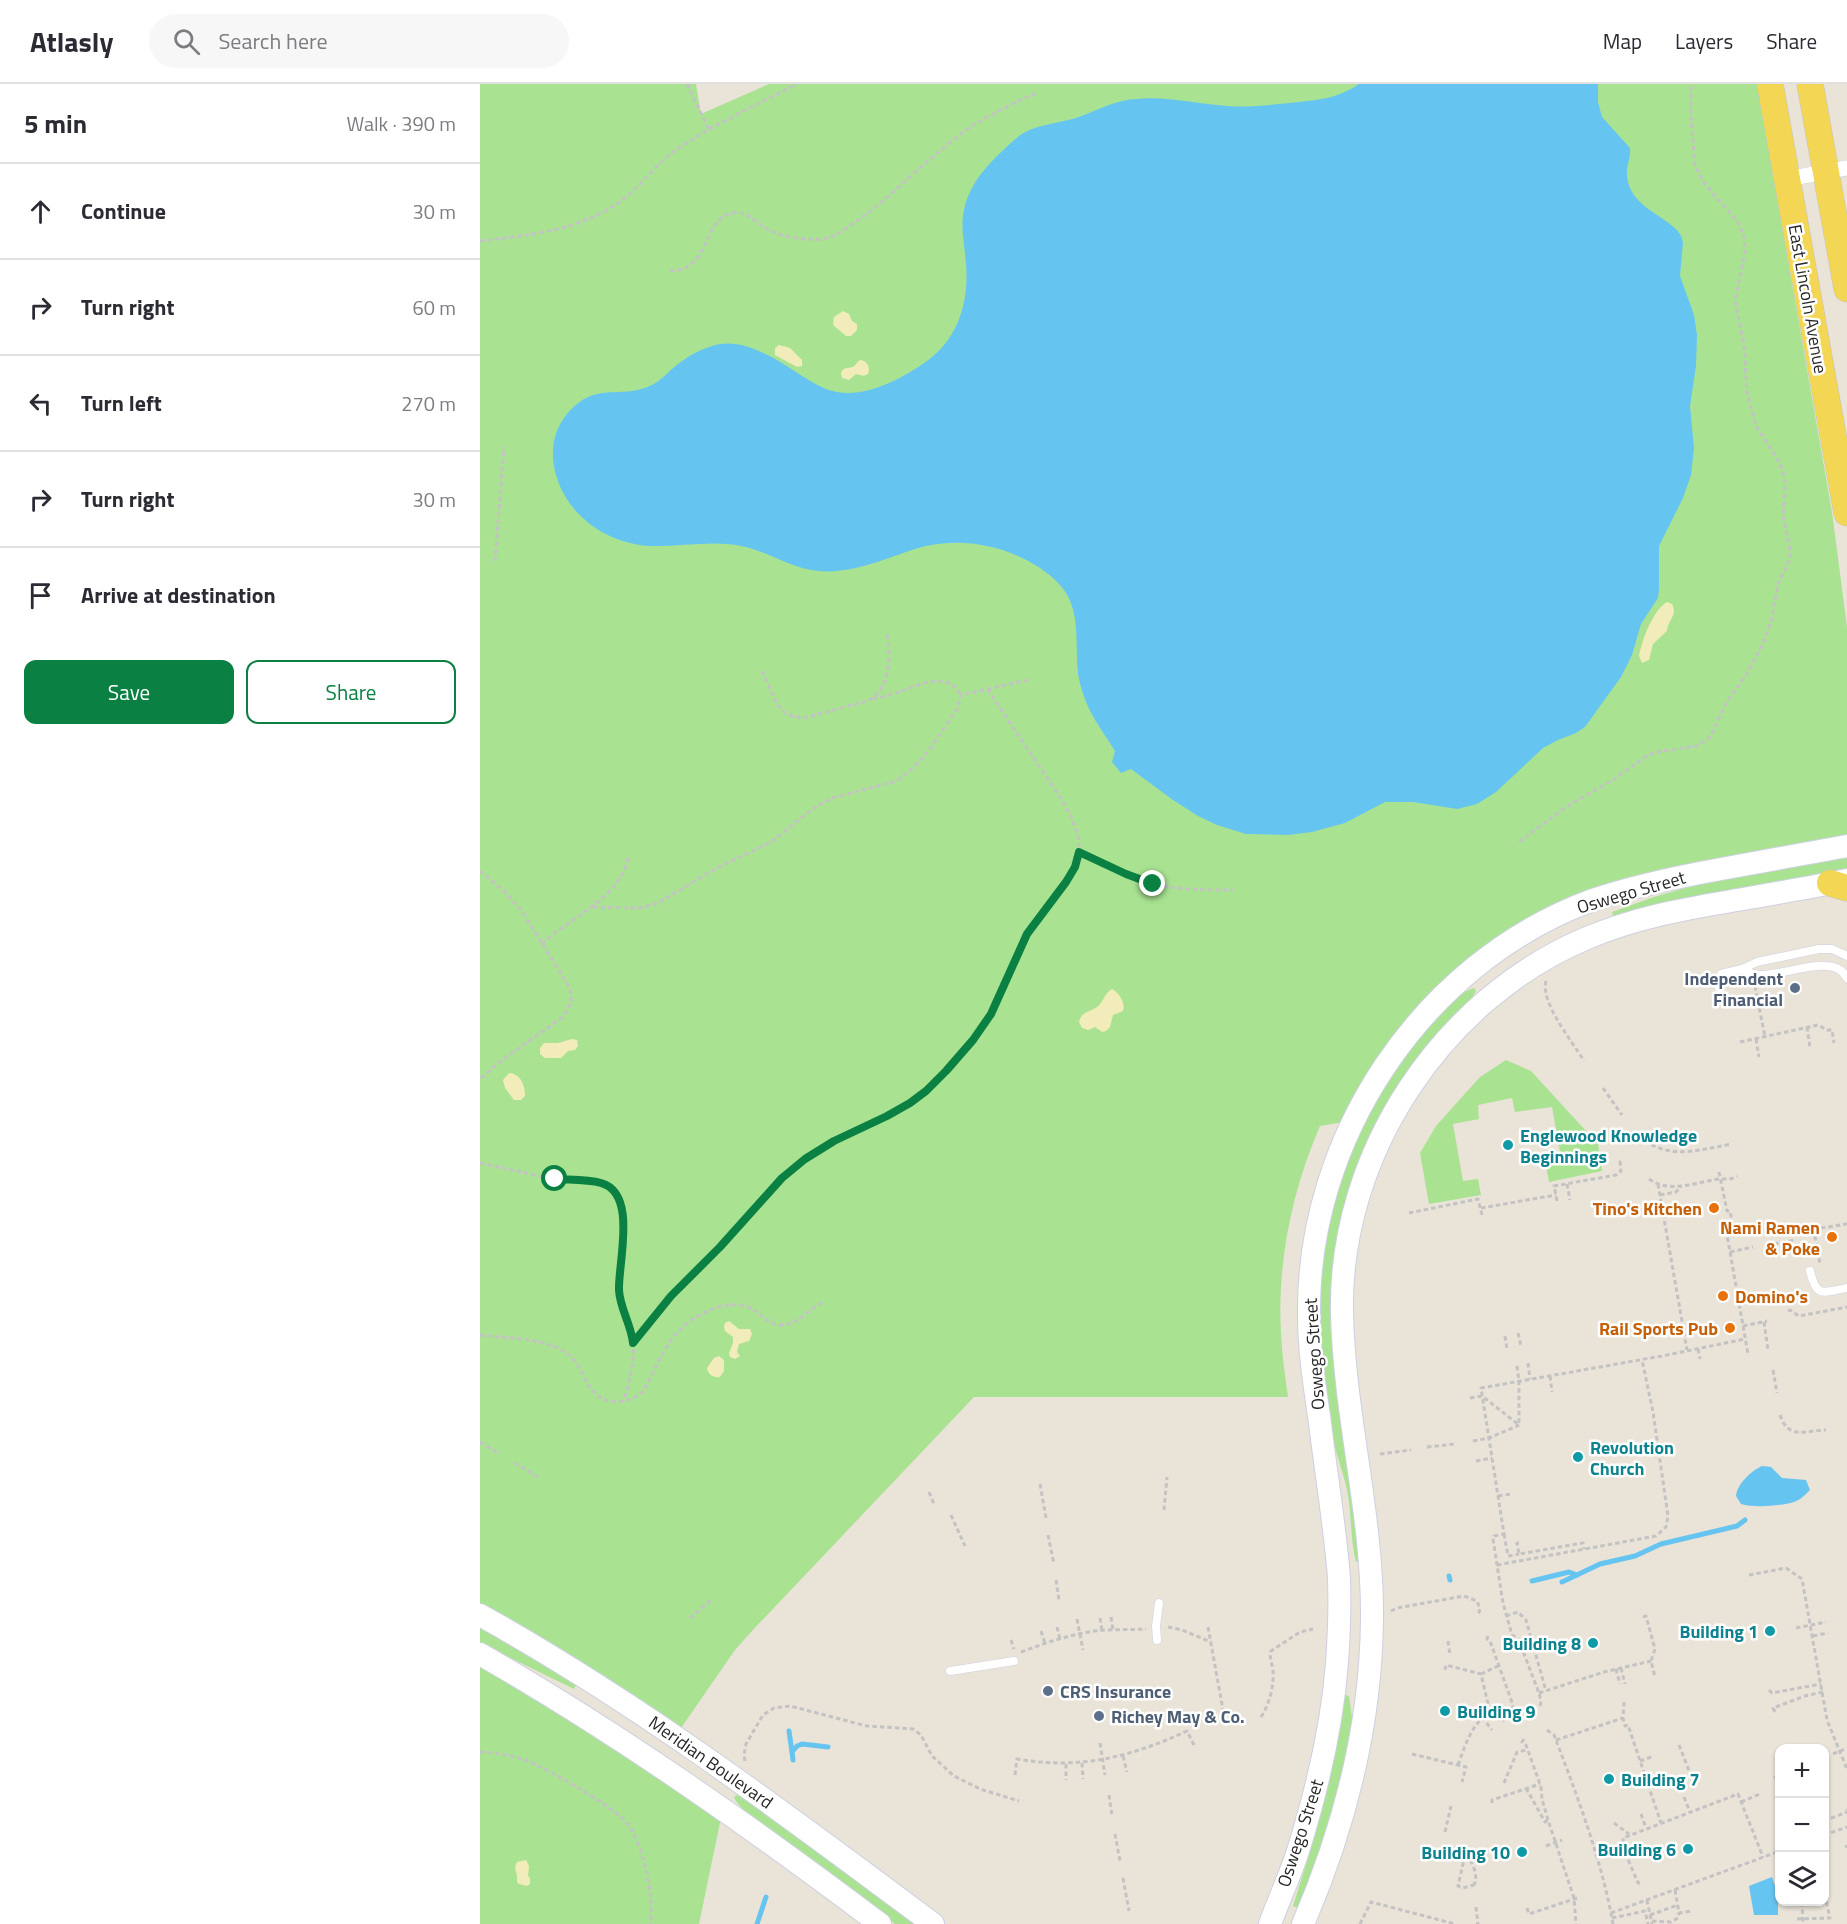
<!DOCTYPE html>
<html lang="en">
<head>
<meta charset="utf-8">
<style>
	:root { --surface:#fff; --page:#f7f7f7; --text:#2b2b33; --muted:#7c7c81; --line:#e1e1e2; --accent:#0b8043 }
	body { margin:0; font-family:"Titillium Web",sans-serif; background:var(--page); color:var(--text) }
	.controls { position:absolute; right:18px; bottom:18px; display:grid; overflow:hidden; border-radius:12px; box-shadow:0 2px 4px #0004 }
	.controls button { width:54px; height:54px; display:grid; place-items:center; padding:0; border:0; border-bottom:2px solid var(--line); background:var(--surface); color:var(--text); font:30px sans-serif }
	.stop { position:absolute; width:18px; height:18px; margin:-14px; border:4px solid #0b8043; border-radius:50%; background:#fff }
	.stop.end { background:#0b8043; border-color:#fff; box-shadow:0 2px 6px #0008 }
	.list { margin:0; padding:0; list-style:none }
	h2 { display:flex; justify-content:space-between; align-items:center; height:78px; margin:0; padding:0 24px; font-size:26px }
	h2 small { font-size:20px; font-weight:400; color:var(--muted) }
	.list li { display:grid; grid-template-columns:39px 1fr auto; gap:18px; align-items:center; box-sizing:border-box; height:96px; padding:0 24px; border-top:2px solid var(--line) }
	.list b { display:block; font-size:22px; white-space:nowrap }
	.list em { font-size:20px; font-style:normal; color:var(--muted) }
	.actions { display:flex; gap:12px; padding:18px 24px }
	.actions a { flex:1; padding:14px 0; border:2px solid var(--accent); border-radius:12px; text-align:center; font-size:21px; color:var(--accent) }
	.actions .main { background:var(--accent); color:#fff }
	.icon { flex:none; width:33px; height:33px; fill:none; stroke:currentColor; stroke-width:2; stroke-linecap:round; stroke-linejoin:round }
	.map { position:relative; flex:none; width:1367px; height:1840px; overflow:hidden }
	header { display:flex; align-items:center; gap:36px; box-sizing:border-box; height:84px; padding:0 30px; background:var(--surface); border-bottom:2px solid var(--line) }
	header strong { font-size:28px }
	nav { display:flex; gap:33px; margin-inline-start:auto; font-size:21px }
	.search { width:420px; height:54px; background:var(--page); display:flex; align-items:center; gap:15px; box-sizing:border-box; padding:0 21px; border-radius:33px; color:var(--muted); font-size:22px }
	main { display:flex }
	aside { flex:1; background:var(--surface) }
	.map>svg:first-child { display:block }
</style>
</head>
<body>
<header>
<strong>Atlasly</strong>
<div class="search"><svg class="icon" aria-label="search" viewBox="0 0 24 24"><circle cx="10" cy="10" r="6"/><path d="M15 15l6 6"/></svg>Search here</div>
<nav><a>Map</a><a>Layers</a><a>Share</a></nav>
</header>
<main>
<aside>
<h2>5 min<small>Walk · 390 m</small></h2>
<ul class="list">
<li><svg class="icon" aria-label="ahead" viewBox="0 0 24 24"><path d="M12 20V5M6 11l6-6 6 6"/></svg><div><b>Continue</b></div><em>30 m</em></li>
<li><svg class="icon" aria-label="right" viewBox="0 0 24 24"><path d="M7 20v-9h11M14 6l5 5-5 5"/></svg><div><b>Turn right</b></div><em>60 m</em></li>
<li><svg class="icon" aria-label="left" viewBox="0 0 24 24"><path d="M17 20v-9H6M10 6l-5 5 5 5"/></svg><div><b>Turn left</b></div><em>270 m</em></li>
<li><svg class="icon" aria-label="right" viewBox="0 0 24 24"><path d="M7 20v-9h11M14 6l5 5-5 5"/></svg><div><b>Turn right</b></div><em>30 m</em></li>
<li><svg class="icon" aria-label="arrive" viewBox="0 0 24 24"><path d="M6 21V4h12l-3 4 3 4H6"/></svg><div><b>Arrive at destination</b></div></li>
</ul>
<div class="actions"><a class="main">Save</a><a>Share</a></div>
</aside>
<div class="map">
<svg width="1367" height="1840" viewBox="0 0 1367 1840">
	<rect width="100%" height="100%" fill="#eae3d8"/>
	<g fill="#a9e392">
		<path d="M0,0H216L221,30L289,0H1277L1352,428L1367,543V753L1144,796L923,941L904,966L863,1038L840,1042C812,1107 797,1178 801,1249C802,1271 805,1292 808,1313H494L272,1547L255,1566L201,1644L0,1521Z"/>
		<polygon points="1367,772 1367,787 1134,834 1132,828 1174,813 1223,799"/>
		<path d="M994,904L996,907L988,921L885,1063L863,1342L879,1477L876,1478C870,1455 872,1430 867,1406C863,1387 855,1368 852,1349C845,1311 837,1261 839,1223C843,1131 872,1040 930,967C946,946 968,912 994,904Z"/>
		<polygon points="1026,976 1051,987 1118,1060 1122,1087 1069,1098 1066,1082 1082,1079 1072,1023 1035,1028 1032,1014 998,1021 999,1035 973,1040 983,1097 998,1095 1001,1111 949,1120 940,1069 956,1042 1000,993"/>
		<polygon points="0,1542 97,1599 94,1605 0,1559"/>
		<polygon points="0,1581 37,1602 241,1734 219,1840 0,1840"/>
		<polygon points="863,1610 869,1612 873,1640 852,1736 820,1825 813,1822 829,1771"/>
		<polygon points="257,1711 269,1714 438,1840 415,1840 266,1729 256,1717 254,1713"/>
	</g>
	<g fill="#f1ecb9">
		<polygon points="363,227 369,230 372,237 377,240 377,246 371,252 366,252 353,241 354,233"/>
		<polygon points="299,261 310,264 322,276 322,282 317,283 295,271 295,264"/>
		<path d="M381,276C387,277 391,284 388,290L384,292L376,290L369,296L362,294L361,289C364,282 367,285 373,283C376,281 377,277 381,276Z"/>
		<path d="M1187,518L1192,520C1198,531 1188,536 1187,547L1173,560L1169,576L1162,579L1159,572C1162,556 1173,526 1187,518Z"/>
		<path d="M632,905C639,908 646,920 643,927L633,931L630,943L626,947L622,948L615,943L608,946L602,944L599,938C602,925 613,929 620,920C625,914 625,909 632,905Z"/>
		<polygon points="92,955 97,956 98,962 95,966 88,967 81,974 65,974 60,970 60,964 64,959 78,959"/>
		<path d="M29,989C41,990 45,1002 45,1012L41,1016H34L25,1004L23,996Z"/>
		<polygon points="249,1237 259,1245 270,1245 272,1250 269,1257 259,1260 257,1268 260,1272 255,1275 250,1273 249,1269 253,1259 253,1253 245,1247 244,1243 245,1239"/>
		<path d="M239,1272L244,1276V1287L240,1293C234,1294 228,1291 227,1284L234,1274Z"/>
		<polygon points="46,1776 49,1782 48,1792 50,1794 50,1800 47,1802 39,1800 37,1798 37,1792 35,1783 37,1778"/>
	</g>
	<g fill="#66c4f1">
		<path d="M879,0H1118V18L1122,33L1150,64C1151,74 1146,82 1147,92C1150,121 1178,128 1197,146L1201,152L1203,158L1200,192L1214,231L1217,251L1216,282L1210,322L1214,364L1211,391L1203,414L1179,462V505L1178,514L1161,540L1152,571L1141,593L1105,643L1096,649L1078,656L1063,664L1016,708L997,720L977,725L933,718H905L865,739L832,748L808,751L766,750L737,741L718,732L693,716L651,685L641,689L632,678L635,667C619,641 606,627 599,595C594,567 602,531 584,506C574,492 557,481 542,474C510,458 469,454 435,465C405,475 371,490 339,487C311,485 288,467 261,462C232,456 200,463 170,462C147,461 121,451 104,435C75,410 60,362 87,330C116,296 138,316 170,302C179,298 185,291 192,285C204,274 223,263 240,260C255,258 269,262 283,269C305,278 324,296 346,305C380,318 420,296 447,277C479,254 489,217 486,180C485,162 480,145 484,126C488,105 501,88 516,73C527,63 538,50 552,45C566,40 581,38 596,34C616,27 635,16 656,15C687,12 716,20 747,22C771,24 795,20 819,18C843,15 858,14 879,0Z"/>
		<path d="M1282,1382L1291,1383L1302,1394L1326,1396L1330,1406C1325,1411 1320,1416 1314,1418C1301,1422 1274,1424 1261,1420L1256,1412C1257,1400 1271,1387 1282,1382Z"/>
		<polygon points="1292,1793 1298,1811 1298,1831 1274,1831 1269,1802"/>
	</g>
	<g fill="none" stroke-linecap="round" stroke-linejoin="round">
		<g stroke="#66c4f1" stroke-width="5">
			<polyline points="969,1492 970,1496"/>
			<polyline points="1052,1497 1089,1488 1097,1491"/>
			<polyline points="1082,1498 1120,1480 1155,1472 1181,1460 1257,1442 1265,1436"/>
			<polyline points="309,1647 312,1668"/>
			<polyline points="313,1676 312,1668 317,1662 322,1660 348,1663"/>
			<polyline points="277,1840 286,1813"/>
		</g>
		<g stroke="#cdd0e1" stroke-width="9">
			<g id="lane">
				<path d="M1262,885C1268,888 1274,891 1281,891C1304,892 1355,868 1367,894"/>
				<polyline points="1239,904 1241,890 1262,885 1277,878 1339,865 1352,865 1367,872"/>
				<path d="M1330,1187C1337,1215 1342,1208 1367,1204"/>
				<polyline points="677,1556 676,1542 679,1519"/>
				<polyline points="470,1587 534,1577"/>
			</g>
		</g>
		<g stroke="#cdd0e1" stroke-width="16">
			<polyline id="street" points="1307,95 1367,84"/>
		</g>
		<g stroke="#cdd0e1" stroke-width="24">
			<g id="secondary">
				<path d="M0,1531C160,1620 307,1731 453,1840"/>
				<path d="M0,1570C140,1650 271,1743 400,1840"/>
				<path d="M790,1840C799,1815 810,1792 818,1767C837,1706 852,1643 857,1579C859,1551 860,1522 859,1494C855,1442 846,1390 840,1339C835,1304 829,1268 829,1233C826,1054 942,880 1110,817C1153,802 1197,793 1241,785C1283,777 1325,770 1367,762"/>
				<path d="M823,1840C865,1743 891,1641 892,1535C893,1431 864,1331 862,1228C859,1070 962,915 1107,854C1152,835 1198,826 1246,818C1286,811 1327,804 1367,796"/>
			</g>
		</g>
		<g stroke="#c3c3c3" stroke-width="27">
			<g id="primary">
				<polyline points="1290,0 1367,429"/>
				<polyline points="1330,0 1367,205"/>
				<polyline points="1350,799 1367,804"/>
			</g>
		</g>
		<g stroke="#c3c3c3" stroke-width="3" stroke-dasharray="4.5 3" stroke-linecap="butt">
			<polyline points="207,0 229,46"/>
			<path d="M0,157C51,151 105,146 146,113C165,97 180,76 200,63C237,39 278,20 317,0"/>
			<path d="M190,187C230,187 222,138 249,130C267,124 275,139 289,146C302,153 333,158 347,154C359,151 369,142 378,136C412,112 440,82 473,56C497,36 528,22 556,9"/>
			<polyline points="15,477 24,363"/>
			<path d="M282,587L297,620L305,629L312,632L324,634L387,617C411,605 411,572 407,549"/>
			<path d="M393,614C421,614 463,578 481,611"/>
			<polyline points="1039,758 1086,723 1136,694 1165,673 1176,668 1216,662 1230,653 1246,619 1266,591 1283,560 1291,538 1298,500 1310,475 1310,465 1303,433 1305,402 1304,391 1300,379 1276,342 1267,309 1264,260 1255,218 1265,167 1264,153 1258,138 1224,99 1215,82 1211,33 1211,0"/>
			<path d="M600,768C624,779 647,793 673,800C699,806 726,806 753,806"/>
			<path d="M0,787L24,807L41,826L87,899C94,912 92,921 83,933L22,976L0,995"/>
			<polyline points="113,823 160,824 178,819 237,784 291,758 334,724 352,714 417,697 435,682 450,665 477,625 481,611 552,595"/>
			<path d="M62,860C88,835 142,812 148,774"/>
			<path d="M1066,897C1060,918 1092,957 1104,977"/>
			<polyline points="1275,902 1285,953"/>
			<polyline points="1327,943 1330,964"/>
			<polyline points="1276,955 1279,973"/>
			<polyline points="1260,958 1338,941 1347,946 1352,946 1354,959"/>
			<polyline points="1123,1004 1142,1031"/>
			<path d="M1159,1052C1188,1077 1218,1066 1252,1060"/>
			<path d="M0,1079L59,1092L122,1099C158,1115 138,1175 139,1206C140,1222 148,1234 152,1249C157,1272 149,1296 144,1317"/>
			<polyline points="1239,1088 1247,1127 1250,1127 1254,1149 1247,1151 1268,1270"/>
			<path d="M1169,1095C1190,1110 1216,1098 1239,1095C1246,1095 1251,1096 1257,1092"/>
			<polyline points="1087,1100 1090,1116"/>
			<polyline points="1178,1100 1207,1266"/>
			<polyline points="1180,1111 1196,1108 1201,1102"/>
			<polyline points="1077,1117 1074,1102 1136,1091 1141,1087 1140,1078 1143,1078"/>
			<polyline points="1001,1124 1076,1111"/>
			<polyline points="929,1129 998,1115 1002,1131"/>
			<polyline points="1333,1152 1335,1152 1335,1145 1367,1140"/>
			<polyline points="1335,1152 1340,1180"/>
			<polyline points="1294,1160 1316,1156"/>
			<polyline points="1250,1168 1273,1163"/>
			<polyline points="1308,1227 1310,1226 1319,1232 1367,1223"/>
			<polyline points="1284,1238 1288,1266"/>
			<polyline points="1263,1242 1287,1237"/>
			<polyline points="1038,1249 1041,1262"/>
			<path d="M0,1251C24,1254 57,1254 78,1264C104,1276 100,1296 116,1310C128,1322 152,1319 163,1307C173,1290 180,1271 192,1255C207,1234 242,1214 268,1223C281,1228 289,1243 304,1241C319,1239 330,1224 344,1218"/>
			<polyline points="1025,1252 1027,1265"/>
			<polyline points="153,1259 191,1213 240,1163 302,1094 325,1075 342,1064 413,1029 435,1015 461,993 493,956 519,914 547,850 579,808 595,783 598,774 599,756 592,734 582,716 508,606"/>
			<polyline points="1218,1265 1220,1275"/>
			<polyline points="1048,1279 1050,1295"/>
			<polyline points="1037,1282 1039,1297 1039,1341"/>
			<polyline points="1293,1286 1297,1309"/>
			<polyline points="1070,1292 1072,1308"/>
			<polyline points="990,1314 1002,1312 1039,1341"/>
			<path d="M1300,1331C1309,1357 1326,1346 1346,1346"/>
			<polyline points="993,1357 1009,1354 1039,1341"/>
			<polyline points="0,1358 20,1370"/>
			<polyline points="947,1363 975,1360"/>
			<polyline points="900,1370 931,1366"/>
			<polyline points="996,1377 1012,1374"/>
			<polyline points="35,1379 58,1393"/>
			<polyline points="560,1400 566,1434"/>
			<polyline points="449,1408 454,1420"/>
			<polyline points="1018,1412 1031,1410"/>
			<polyline points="684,1426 687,1393"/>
			<polyline points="471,1431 485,1462"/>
			<polyline points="1024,1450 1028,1472 1039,1470"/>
			<polyline points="568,1451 574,1480"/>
			<polyline points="1039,1459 1037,1459 1039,1470 1103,1459 1104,1465"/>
			<polyline points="1017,1481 1176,1452 1186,1443 1188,1432 1173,1328 1162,1276"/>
			<polyline points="1269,1491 1306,1484 1322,1495 1347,1636 1367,1685"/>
			<polyline points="576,1496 579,1516"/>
			<polyline points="911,1527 917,1524 984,1512 997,1517 1000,1525 999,1528 1001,1529"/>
			<polyline points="1026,1532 1038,1528 1046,1536 1066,1607"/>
			<polyline points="631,1533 633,1546"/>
			<polyline points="1163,1533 1166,1532 1175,1565 1171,1577 1175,1593"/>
			<polyline points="210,1534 231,1516"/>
			<polyline points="620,1534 622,1547"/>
			<polyline points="597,1535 603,1566"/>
			<polyline points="577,1543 580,1555"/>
			<polyline points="688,1543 702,1546 731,1558"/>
			<polyline points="728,1543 745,1637"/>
			<polyline points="1316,1544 1346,1538"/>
			<polyline points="561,1547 565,1559"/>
			<polyline points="1008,1552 1007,1555 1010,1557 1033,1621 1032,1627 1036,1629"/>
			<polyline points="1333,1552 1348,1549"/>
			<polyline points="1253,1555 1262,1554"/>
			<polyline points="531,1556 534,1565"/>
			<polyline points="968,1557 970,1571"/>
			<path d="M541,1568C565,1559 589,1551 614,1547C631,1545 649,1546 666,1545"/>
			<polyline points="1141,1584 1145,1600"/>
			<polyline points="1136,1585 1140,1600"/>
			<polyline points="965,1586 966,1581 1001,1590 1010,1628"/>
			<polyline points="1001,1590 1018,1582"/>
			<polyline points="1289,1606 1292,1609 1341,1600"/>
			<polyline points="1059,1609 1124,1588 1171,1577"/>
			<polyline points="1144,1618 1143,1634 1145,1642 1148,1641 1181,1739"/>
			<polyline points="1060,1622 1061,1617 1059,1609 1038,1554 1032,1551 1023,1519 1013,1455 1014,1452 1024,1450 1001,1304 1182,1272 1265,1255"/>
			<polyline points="1295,1628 1293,1624 1325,1612 1343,1608"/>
			<path d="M781,1633C790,1619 794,1602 793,1586C792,1579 789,1574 791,1567L820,1548L833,1545"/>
			<polyline points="1002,1633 1012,1646"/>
			<path d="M1067,1646L1074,1651C1097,1711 1122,1777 1133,1840"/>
			<polyline points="1044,1655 1042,1658 1046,1661 1061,1703 1062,1715 1068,1736 1094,1814 1096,1840"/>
			<polyline points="1076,1656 1143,1634"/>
			<polyline points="620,1659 625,1691"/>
			<polyline points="1199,1661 1210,1689"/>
			<path d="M0,1668C15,1669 31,1671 45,1676C65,1683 134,1723 147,1739C163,1759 175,1814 170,1840"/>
			<polyline points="932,1670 986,1683 982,1698"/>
			<polyline points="1353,1670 1367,1664"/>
			<polyline points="643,1672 647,1688"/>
			<polyline points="265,1677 264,1671 266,1660 283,1631 294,1624 310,1622 387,1642 433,1645 441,1651 452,1672 474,1692 500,1705 539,1717"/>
			<polyline points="1160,1677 1174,1672"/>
			<polyline points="602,1679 603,1695"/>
			<polyline points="586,1680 586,1696"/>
			<path d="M978,1681C986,1659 992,1638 1013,1626L1021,1638L1029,1632L1032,1627"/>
			<path d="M535,1691L537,1675C599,1686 651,1673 707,1647L714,1661"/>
			<polyline points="1294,1694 1300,1692"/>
			<polyline points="1024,1699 1037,1668 1047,1666"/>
			<polyline points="1046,1704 1065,1738 1068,1736"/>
			<polyline points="629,1711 632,1732"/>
			<polyline points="1204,1713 1210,1728"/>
			<polyline points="1261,1718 1280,1710"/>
			<polyline points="1012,1719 1012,1716 1060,1700"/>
			<polyline points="1367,1725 1367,1726"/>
			<polyline points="1161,1730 1166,1744"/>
			<polyline points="1344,1737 1367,1728"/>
			<polyline points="1134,1739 1149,1750"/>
			<polyline points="965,1748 971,1722"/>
			<polyline points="635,1750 640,1777"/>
			<polyline points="1344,1751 1367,1743"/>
			<polyline points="1066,1762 1082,1756"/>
			<polyline points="1365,1763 1367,1762"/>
			<path d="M986,1770C992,1777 999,1792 994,1801"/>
			<polyline points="985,1771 978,1802 983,1804 994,1801"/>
			<polyline points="643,1794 649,1827"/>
			<polyline points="1160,1799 1158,1799 1144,1766 1143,1754 1258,1710 1283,1773"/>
			<polyline points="1344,1803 1349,1802"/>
			<polyline points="1195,1806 1199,1829 1211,1827"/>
			<polyline points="1167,1816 1172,1840"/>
			<polyline points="1322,1818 1323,1840"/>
			<polyline points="996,1823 998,1840 996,1840"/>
			<polyline points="1047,1824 1049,1830 1100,1813"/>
			<polyline points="1131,1829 1300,1767"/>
			<polyline points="1170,1831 1198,1821"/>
			<polyline points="1132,1834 1165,1827 1168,1840"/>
			<polyline points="1317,1835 1350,1834 1344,1807"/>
			<polyline points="1172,1837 1191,1838 1198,1834 1199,1829"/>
			<polyline points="880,1840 891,1818 975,1840"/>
		</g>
		<use href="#lane" stroke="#fff" stroke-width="8"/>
		<use href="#street" stroke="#fff" stroke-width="15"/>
		<use href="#secondary" stroke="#fff" stroke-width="22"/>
		<use href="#primary" stroke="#f3d754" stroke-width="26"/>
	</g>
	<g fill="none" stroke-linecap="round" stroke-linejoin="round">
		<path stroke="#0b8043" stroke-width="8" d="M75,1095C90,1096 107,1095 121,1099C158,1109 138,1179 139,1206C140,1225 151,1240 153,1259L191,1212L240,1163L302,1094L325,1075L354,1057L407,1032L430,1019L446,1007L466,987L493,956L511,930L547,850L586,798L595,783L599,768L646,790L673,800"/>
	</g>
	<g fill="#5c6f8a" stroke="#fff" stroke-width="2">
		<circle cx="1315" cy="904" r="6"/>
		<circle cx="568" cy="1607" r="6"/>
		<circle cx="619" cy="1632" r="6"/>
	</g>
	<g fill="#0f9aa8" stroke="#fff" stroke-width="2">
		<circle cx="1028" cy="1061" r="6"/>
		<circle cx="1098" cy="1373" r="6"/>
		<circle cx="1290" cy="1547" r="6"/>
		<circle cx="1113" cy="1559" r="6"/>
		<circle cx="965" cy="1627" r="6"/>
		<circle cx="1129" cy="1695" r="6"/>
		<circle cx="1208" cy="1765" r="6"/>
		<circle cx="1042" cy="1768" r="6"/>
	</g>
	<g fill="#e8710a" stroke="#fff" stroke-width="2">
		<circle cx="1234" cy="1124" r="6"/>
		<circle cx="1352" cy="1153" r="6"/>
		<circle cx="1243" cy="1212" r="6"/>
		<circle cx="1250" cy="1244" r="6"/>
	</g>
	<g text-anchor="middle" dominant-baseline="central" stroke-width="5" stroke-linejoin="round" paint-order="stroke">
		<g font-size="18" fill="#272727" stroke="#fff">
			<text transform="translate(1328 215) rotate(80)">East Lincoln Avenue</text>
			<text transform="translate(1151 808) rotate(-16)">Oswego Street</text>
			<text transform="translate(834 1270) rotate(-94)">Oswego Street</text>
			<text transform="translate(231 1678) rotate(35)">Meridian Boulevard</text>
			<text transform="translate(820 1749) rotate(-72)">Oswego Street</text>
		</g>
		<g font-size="18" font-weight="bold" fill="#4e5e75" stroke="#fff" text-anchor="start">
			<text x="1303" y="894" text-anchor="end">Independent<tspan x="1303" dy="21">Financial</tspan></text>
			<text x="580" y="1607">CRS Insurance</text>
			<text x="631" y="1632">Richey May &amp; Co.</text>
		</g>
		<g font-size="18" font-weight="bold" fill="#0d838f" stroke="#fff" text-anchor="start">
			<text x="1040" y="1051">Englewood Knowledge<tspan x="1040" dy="21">Beginnings</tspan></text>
			<text x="1110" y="1363">Revolution<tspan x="1110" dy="21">Church</tspan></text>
			<text x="1278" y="1547" text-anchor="end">Building 1</text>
			<text x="1101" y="1559" text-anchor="end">Building 8</text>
			<text x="977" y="1627">Building 9</text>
			<text x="1141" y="1695">Building 7</text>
			<text x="1196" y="1765" text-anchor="end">Building 6</text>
			<text x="1030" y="1768" text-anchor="end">Building 10</text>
		</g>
		<g font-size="18" font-weight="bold" fill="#c56008" stroke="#fff" text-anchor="end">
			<text x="1222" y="1124">Tino's Kitchen</text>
			<text x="1340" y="1143">Nami Ramen<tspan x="1340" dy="21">&amp; Poke</tspan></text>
			<text x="1255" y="1212" text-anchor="start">Domino's</text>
			<text x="1238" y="1244">Rail Sports Pub</text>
		</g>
	</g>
</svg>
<div class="controls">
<button>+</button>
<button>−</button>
<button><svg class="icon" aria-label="layers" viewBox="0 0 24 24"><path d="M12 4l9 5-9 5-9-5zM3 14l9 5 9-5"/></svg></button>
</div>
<div class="stop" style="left:75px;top:1095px"></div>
<div class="stop end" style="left:673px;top:800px"></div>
</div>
</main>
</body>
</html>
